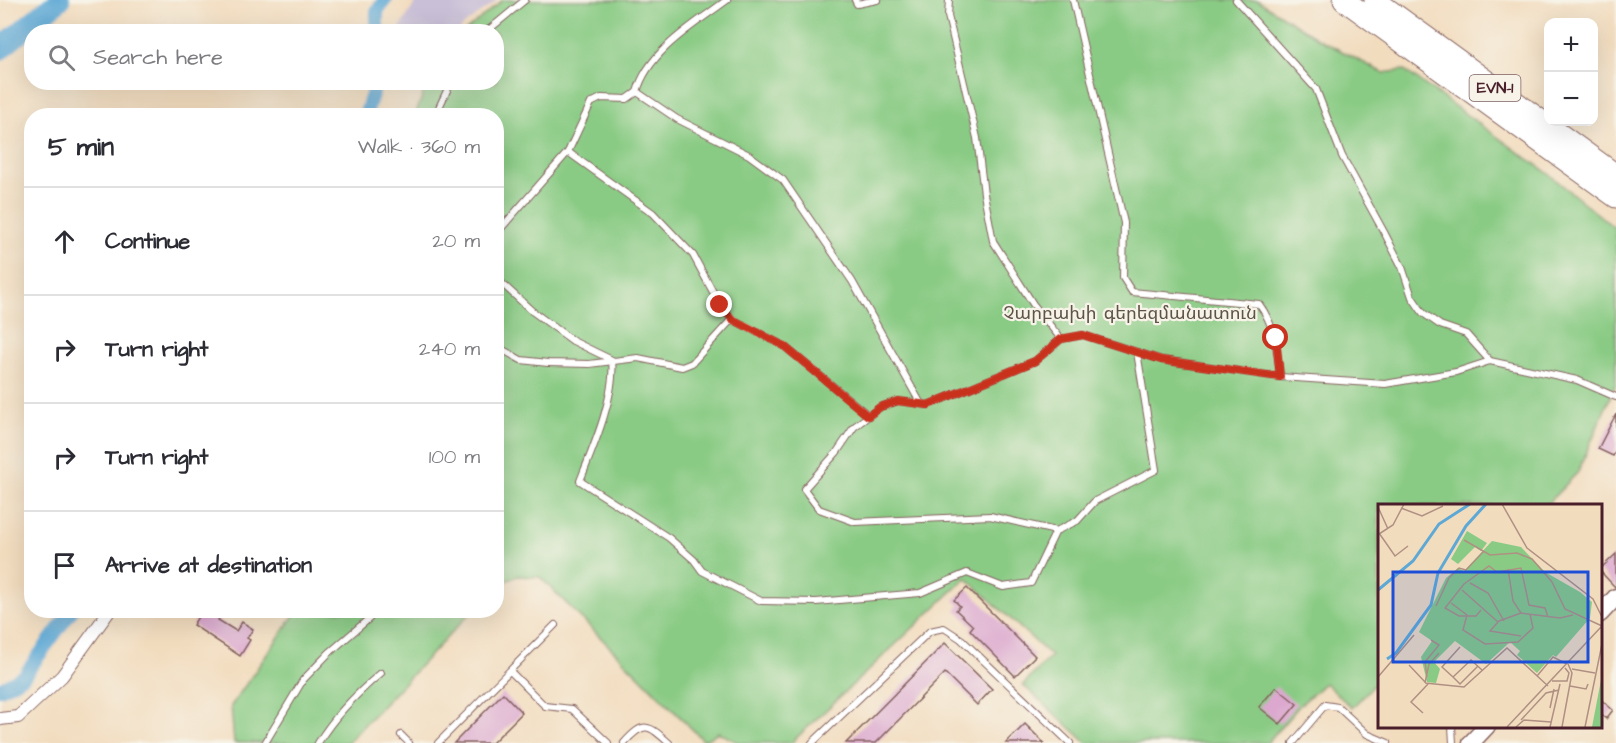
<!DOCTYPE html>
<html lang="en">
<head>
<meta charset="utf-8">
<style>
	:root { --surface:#fff; --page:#f2f2f3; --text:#2b2b33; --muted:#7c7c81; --line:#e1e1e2 }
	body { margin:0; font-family:"Architects Daughter","Noto Sans Armenian",sans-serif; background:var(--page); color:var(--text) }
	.controls { position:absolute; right:18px; top:18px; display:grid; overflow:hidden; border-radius:12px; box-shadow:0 6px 24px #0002 }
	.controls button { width:54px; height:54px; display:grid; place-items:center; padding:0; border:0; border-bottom:2px solid var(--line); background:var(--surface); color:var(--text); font:30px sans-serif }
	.stop { position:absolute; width:18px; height:18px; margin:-14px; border:4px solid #c8321e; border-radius:50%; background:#fff }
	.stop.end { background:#c8321e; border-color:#fff; box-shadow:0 2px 6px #0008 }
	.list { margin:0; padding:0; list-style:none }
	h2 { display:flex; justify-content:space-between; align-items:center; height:78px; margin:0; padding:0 24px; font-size:26px }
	h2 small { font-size:20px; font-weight:400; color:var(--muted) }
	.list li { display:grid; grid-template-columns:39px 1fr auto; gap:18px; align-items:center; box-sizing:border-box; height:108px; padding:0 24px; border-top:2px solid var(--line) }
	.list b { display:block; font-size:22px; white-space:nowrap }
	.list em { font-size:20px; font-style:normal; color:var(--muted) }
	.icon { flex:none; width:33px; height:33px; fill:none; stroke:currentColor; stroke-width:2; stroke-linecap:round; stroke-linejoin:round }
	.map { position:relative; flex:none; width:1616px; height:743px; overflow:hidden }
	.search { position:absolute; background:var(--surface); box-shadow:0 6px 24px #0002; left:24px; top:24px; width:480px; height:66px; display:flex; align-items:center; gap:15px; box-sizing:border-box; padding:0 21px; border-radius:24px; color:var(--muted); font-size:22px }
	.panel { position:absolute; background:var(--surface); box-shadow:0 6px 24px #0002; left:24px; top:108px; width:480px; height:510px; border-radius:24px }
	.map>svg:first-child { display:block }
</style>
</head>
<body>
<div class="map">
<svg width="1616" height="743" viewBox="0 0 1616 743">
	<rect width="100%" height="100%" fill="#f7f3e8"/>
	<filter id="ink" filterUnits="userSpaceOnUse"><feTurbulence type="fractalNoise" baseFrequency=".0167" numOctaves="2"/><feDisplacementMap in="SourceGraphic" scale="12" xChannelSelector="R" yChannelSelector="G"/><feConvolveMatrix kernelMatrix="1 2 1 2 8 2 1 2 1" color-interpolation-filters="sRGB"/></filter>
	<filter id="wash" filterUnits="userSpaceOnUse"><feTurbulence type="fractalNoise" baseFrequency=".008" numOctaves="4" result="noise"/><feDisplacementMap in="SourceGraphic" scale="24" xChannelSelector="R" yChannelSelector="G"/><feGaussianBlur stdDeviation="1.35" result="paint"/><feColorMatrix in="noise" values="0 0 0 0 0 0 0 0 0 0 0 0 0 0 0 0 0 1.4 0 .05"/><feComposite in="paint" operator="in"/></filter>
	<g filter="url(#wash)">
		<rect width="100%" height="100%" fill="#f2dcbe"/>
		<polygon fill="#c9bfd7" points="417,0 498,0 465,24 459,31 398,31"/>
		<g fill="#89cb84" stroke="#6a7558" stroke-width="1.5">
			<polygon points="503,0 1257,0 1319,39 1383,73 1404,70 1545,171 1616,229 1616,383 1578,472 1545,506 1379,506 1379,679 1352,708 1325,683 1299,706 1267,743 1087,743 1023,685 1051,656 966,578 791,743 739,743 718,732 704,741 540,577 517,576 497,585 496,116 415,116 427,83 496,82 496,32 465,31"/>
			<polygon points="297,611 472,611 347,743 234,743 231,706"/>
		</g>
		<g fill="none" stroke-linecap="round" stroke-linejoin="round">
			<g stroke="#5da8d5" stroke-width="14">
				<polyline points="377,32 377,11 385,0"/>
				<polyline points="365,116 376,82"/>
				<polyline points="0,689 24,676 72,610"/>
			</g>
			<polyline stroke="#5da8d5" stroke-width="22" points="0,49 59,0"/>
		</g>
		<g id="blocks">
			<g fill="#dca8cf">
				<polygon points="1616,414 1616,450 1613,456 1598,449"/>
				<polygon points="1616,554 1616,587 1615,587 1599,570"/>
				<polygon points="967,588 1035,656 1015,676 970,630 973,626 956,610 960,606 954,600"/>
				<polygon points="202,610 224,610 218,620 236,631 242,622 253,629 247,638 250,640 240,656 193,625"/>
				<polygon points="945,643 992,689 977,705 945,673 876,743 846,743"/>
				<polygon points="1276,687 1297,704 1280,724 1259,707"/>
				<polygon points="503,693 522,713 492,743 454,743"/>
				<polygon points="1599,698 1613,710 1606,719 1599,713"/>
				<polygon points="1025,724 1044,743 1006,743"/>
			</g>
		</g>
	</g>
	<g filter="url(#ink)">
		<use href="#blocks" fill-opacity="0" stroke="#85615e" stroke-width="1.5"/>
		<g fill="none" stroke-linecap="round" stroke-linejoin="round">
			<g stroke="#85615e" stroke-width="8">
				<g id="lane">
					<polyline points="855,0 857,4 877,0"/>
					<polyline points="949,0 948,16 977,138 984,194 993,241 1033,304 1061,339"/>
					<path d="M1073,0L1124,223L1123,278L1132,292L1259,304C1276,327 1277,349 1280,377"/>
					<polyline points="1236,0 1316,89 1342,156 1385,234 1402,267 1412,297 1423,313 1440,325 1466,334 1490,361"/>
					<polyline points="486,32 525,0"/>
					<polyline points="637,92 677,119 749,155 783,180 852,281 921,404"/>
					<polyline points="435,116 451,82"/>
					<polyline points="568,152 653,213 693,255 720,305 732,319 784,346 868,415"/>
					<path d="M496,234L568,152L591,103L601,98L627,99L637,92C648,51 695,24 727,0"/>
					<path d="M496,278L532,311L573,341L612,360C616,395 593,448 580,481L669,538L694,560L702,571L761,601L816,602L920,593L967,573L1003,587L1031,583L1056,531L1077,521L1095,501L1156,470L1137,352"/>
					<polyline points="496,346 521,360 548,363 589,364 638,358 682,367 692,363 732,319"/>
					<polyline points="1056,531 990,516 855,522 819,509 804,489 837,452 854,427 880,407 898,401 928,405 1035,361 1061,339 1083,335 1162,360 1280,377 1385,384 1456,372 1490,361 1577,380 1616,397"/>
					<polyline points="510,671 545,706 572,709 608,743"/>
					<polyline points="1452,726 1453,743"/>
					<polyline points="401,735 409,743"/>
					<polyline points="265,743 303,680 329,653 379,610"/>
					<path d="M318,743C335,715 356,694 381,673"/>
					<polyline points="438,743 555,625"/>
					<path d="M624,743C644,721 648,724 669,743"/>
					<polyline points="812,743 930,631 944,628 961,639 1070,743"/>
					<polyline points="1293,743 1325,705 1338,707 1367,734 1388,743"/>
				</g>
			</g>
			<g stroke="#85615e" stroke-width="14">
				<polyline id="street" points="0,719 18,717 62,676 110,610"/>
			</g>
			<g stroke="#85615e" stroke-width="19">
				<g id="secondary">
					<polyline points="1600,614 1616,597"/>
					<polyline points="1471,743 1487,726"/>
				</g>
			</g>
			<g stroke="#85615e" stroke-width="23">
				<g id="highway">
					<polyline points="1344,0 1616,197"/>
					<polyline points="1375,0 1616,175"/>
				</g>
			</g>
			<use href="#lane" stroke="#fff" stroke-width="6"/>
			<use href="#street" stroke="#fff" stroke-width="12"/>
			<use href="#secondary" stroke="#fff" stroke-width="16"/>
			<use href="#highway" stroke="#fff" stroke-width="21"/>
		</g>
	</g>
	<g fill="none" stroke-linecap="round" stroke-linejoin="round" filter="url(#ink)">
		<polyline stroke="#c8321e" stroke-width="8" points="720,305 732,319 784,346 868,416 880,407 898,401 928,405 1035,361 1061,339 1083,335 1161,360 1280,377 1276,338"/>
	</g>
	<g text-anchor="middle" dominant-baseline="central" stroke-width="4.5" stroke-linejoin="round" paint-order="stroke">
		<rect fill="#f7f3e8" stroke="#7e5f64" stroke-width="1.5" x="1469.5" y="75" width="51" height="26" rx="4.5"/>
		<g font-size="16" font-weight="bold" fill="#4a1f2b">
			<text x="1495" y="88">EVN-1</text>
		</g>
		<g font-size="18" fill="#5d5346" stroke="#f7f3e8">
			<text x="1130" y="313">Չարբախի գերեզմանատուն</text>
		</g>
	</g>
	<g transform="translate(1378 504)">
		<rect width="224" height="224" fill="#f2dcbe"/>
		<path d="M89,27L109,39L103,47L97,43L80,60L73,55ZM114,37L143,43L167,68L202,88L214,98L212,114L178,153L175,151L159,169L139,151L142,147L132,138L108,160L77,137L56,158L62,165L58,179L49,178L43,153L54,137L41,128L68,74L80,64L86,67ZM223,175V223H214L223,176Z" fill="#89cb84"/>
		<path fill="none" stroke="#5da8d5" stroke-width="3" d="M0,86L35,57L61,20L92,0M9,155L18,149L53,101L60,69L88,22L108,0"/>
		<path fill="none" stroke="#af9083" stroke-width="1.5" d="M124,0L149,44L215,95L224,113M0,3L10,25M23,4L44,12L65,2M1,29L17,52L30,42M1,30L15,21L26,0M86,36L112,51L139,49L154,55L174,78L187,105L224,122M130,65L135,97L143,109M92,79L110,89L126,117M84,86L120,118M73,99L89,111L85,126L107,140L140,138L155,124L152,110M58,102L71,74L81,64L88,66L106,47M103,106L98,112H81L67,104L86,80L111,62L119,68L143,64L151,101L167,104L170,113M143,132L112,127L121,117L143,109L182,114L195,111M82,143L64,163L75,173L93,156L104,166M31,161L47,178M194,165L217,169M159,172L175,153L189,160M0,173L36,131M49,173L47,158L61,141L53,136M75,173L82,180L100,162M174,177H189L191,169L187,164M47,179L86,183L129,144L170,182M47,179L51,160L61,149M192,182L208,185L210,180M172,204L176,185M45,209L33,198L50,180M143,216L168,189L181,186M129,223L223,123M138,223L146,216L173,218M172,223L182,180M184,223L194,169L190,160M207,223L224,140"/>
		<path fill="#1d4ed8" fill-opacity="0.15" stroke="#1d4ed8" stroke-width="3" d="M15,68H210V158H15Z"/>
		<rect width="224" height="224" fill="none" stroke="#4a1f2b" stroke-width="3"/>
	</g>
</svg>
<div class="controls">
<button>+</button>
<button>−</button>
</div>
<div class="stop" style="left:1276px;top:338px"></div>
<div class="stop end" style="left:720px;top:305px"></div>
<div class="search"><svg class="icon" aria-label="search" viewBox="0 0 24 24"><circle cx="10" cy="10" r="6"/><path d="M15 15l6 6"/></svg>Search here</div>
<section class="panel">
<h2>5 min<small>Walk · 360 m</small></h2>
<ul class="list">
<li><svg class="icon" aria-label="ahead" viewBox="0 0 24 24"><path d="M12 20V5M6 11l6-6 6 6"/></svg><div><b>Continue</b></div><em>20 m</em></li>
<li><svg class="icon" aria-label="right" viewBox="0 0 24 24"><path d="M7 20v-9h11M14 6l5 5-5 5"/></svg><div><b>Turn right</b></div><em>240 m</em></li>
<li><svg class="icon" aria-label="right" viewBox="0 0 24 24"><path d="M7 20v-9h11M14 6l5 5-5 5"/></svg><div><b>Turn right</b></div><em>100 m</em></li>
<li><svg class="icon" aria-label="arrive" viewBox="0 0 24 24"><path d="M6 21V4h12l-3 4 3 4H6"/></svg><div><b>Arrive at destination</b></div></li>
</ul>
</section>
</div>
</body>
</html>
